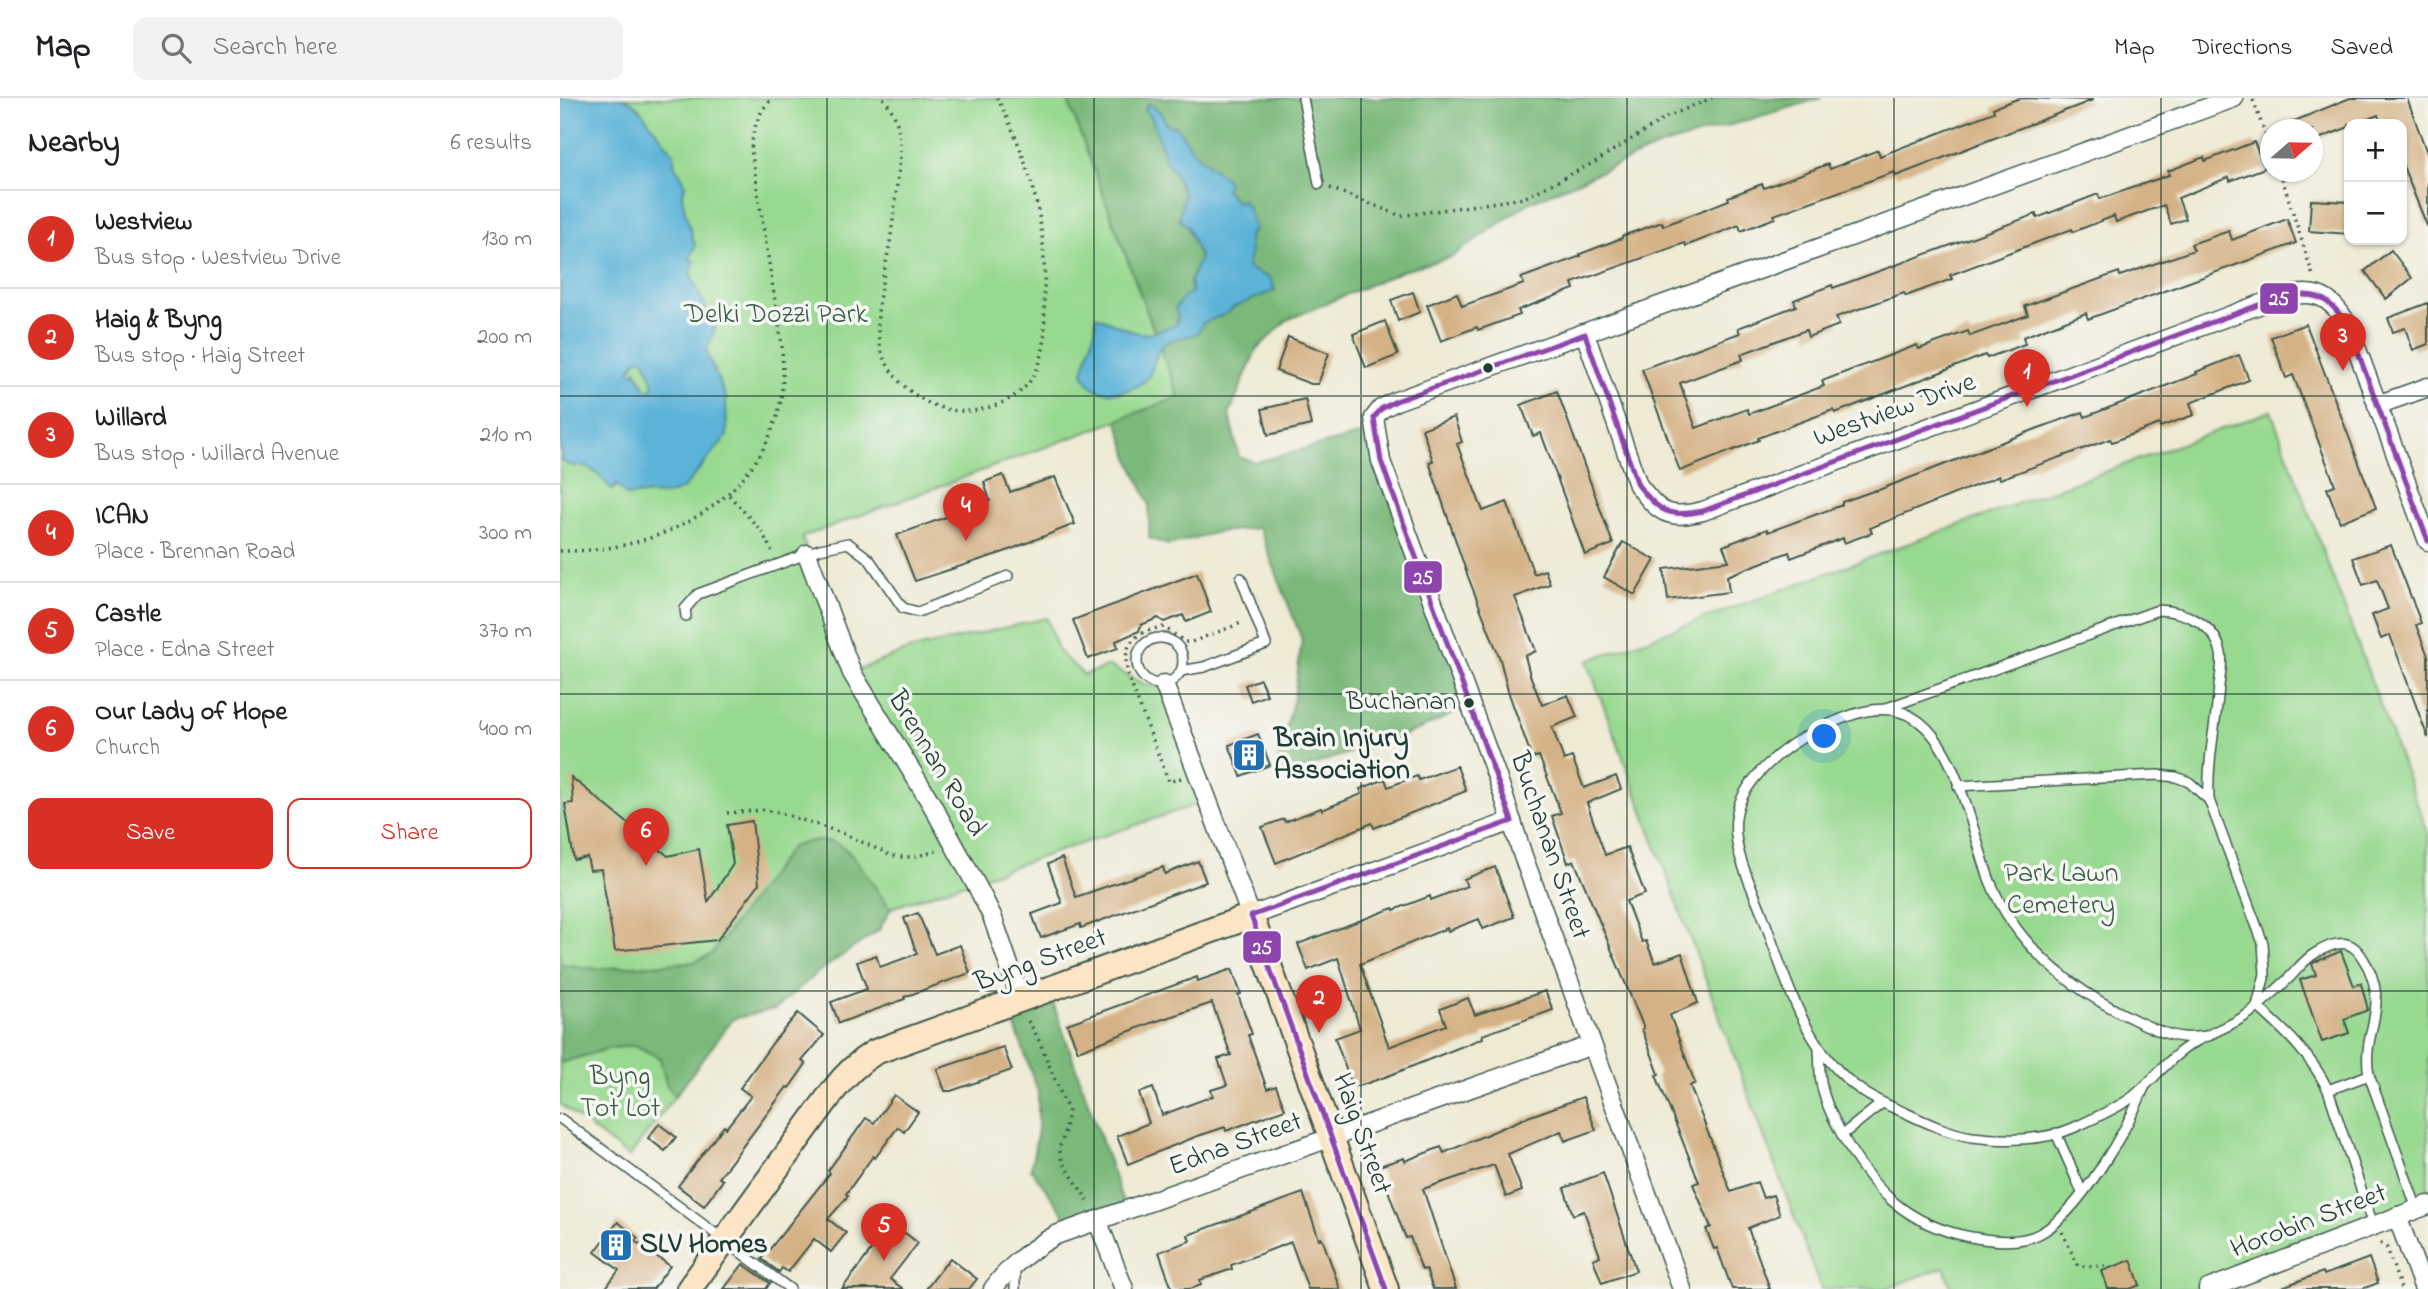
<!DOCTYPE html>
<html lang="en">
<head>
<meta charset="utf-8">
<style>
	:root { --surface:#fff; --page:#f2f2f2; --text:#202124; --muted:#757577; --line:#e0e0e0; --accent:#d93025 }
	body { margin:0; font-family:"Indie Flower",sans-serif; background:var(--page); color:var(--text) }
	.controls { position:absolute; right:21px; top:21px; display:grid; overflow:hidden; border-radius:14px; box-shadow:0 2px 5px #0004 }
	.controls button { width:63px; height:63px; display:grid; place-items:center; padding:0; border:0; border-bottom:2px solid var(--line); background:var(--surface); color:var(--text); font:35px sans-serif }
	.compass { position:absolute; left:1700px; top:21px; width:63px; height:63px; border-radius:50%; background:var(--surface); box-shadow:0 2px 5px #0004; rotate:70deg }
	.you { position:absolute; left:1265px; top:639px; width:24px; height:24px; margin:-18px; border:5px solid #fff; border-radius:50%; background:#1a73e8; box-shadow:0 0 0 10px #1a73e833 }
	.badge { display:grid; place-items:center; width:46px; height:46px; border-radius:50%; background:var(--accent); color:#fff; font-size:23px; font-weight:700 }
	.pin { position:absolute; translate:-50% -58px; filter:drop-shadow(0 2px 4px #0008) }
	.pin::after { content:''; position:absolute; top:37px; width:24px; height:21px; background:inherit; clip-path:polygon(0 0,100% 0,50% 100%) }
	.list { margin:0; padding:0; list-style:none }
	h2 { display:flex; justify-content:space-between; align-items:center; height:91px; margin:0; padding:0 28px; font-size:30px }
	h2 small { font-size:23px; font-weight:400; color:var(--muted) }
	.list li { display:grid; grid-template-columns:46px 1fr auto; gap:21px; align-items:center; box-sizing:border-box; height:98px; padding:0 28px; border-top:2px solid var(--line) }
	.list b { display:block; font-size:26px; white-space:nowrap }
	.list p { margin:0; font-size:23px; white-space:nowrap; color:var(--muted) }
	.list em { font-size:23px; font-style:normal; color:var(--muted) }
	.actions { display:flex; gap:14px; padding:21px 28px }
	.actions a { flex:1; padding:16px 0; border:2px solid var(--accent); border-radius:14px; text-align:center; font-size:24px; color:var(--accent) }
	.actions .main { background:var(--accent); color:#fff }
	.icon { flex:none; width:38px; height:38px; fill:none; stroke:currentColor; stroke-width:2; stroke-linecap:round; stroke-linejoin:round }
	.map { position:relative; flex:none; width:1868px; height:1191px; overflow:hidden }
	header { display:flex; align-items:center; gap:42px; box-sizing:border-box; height:98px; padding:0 35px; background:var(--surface); border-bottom:2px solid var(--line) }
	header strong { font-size:33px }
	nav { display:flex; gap:38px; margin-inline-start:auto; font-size:24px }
	.search { width:490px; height:63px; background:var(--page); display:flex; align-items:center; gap:18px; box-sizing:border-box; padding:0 24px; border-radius:14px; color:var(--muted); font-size:26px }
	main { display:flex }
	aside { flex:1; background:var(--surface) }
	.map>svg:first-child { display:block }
</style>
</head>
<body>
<header>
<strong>Map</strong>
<div class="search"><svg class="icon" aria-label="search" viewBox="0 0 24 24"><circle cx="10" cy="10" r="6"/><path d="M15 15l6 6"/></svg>Search here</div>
<nav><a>Map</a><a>Directions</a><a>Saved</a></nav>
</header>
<main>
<aside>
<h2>Nearby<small>6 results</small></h2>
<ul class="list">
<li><span class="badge">1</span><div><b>Westview</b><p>Bus stop · Westview Drive</p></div><em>130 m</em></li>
<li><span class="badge">2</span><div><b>Haig &amp; Byng</b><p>Bus stop · Haig Street</p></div><em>200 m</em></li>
<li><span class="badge">3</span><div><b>Willard</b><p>Bus stop · Willard Avenue</p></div><em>210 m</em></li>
<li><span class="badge">4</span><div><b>ICAN</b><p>Place · Brennan Road</p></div><em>300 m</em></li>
<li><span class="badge">5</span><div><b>Castle</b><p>Place · Edna Street</p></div><em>370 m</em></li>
<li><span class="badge">6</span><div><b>Our Lady of Hope</b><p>Church</p></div><em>400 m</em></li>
</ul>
<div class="actions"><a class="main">Save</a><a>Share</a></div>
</aside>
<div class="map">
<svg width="1868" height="1191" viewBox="0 0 1868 1191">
	<rect width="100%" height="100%" fill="#f6f6f2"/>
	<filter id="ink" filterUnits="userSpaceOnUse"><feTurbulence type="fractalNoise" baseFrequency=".0143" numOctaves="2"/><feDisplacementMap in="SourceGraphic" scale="14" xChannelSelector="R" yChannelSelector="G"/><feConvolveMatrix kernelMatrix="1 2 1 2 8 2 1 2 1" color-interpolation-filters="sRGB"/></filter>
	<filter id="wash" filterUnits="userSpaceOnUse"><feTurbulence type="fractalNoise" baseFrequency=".00686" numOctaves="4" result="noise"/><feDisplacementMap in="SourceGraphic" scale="28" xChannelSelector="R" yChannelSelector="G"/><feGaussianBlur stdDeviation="1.57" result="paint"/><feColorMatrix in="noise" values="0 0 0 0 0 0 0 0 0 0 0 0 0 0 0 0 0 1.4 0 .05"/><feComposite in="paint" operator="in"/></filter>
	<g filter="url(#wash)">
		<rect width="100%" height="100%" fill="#eeead4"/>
		<g fill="#98d990" stroke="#5c8b62" stroke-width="2">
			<polygon points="0,0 507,0 619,300 242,439 293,574 348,552 487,520 499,554 524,577 549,568 584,586 599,589 650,702 331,810 319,798 296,762 175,826 151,857 134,864 36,871 0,866"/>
			<polygon points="1711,313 1868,735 1868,1105 1644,1191 1392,1191 1384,1169 1325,1191 1261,1191 1027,563"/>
			<polygon points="76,947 100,960 106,985 115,998 69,1059 0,1006 0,965 47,951"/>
		</g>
		<g fill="#7ab97a" stroke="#4c7b57" stroke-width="2">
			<path d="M507,0H1262L1100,48L970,104L891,159L842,173L727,222L696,252L669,316L679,359L696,364L817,332L912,607C886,618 860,633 833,641C793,653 754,666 716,681L719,656L734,600L742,542L699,430L658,434L608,447L589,440V405L571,365L557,322L619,299Z"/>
			<path d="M251,743C258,743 267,742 273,744C296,751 314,793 331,810L319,832L257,875L215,911L173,921L115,998L106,985L100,960L75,947L47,951L0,965V866L36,871L134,864L151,857L231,749Z"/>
			<polygon points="489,893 567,1115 511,1126 471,1071 478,1031 478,994 448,908"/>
		</g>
		<g fill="#5bb3d8" stroke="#3d7886" stroke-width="2" fill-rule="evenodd">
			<path d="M0,0H64L76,7L114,56L115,69L123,80L125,89L122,97L125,113L135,148L130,161L135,164L130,175L155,231L146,253L166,300L167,338L123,391L106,397L85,396L67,398L57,387L52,392C46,385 35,371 26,369C14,367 10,370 0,361L2,357L0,346ZM77,261H84L94,287L91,292L85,290L76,272L74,276L70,272Z"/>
			<path d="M588,5L600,14L608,28H616L634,54L665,80L668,86L665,91L677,104L682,102C692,114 689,118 695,131L689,137L690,156L687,170L710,180L715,192L674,209L668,215L643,225L638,235C626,240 613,238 602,248C593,256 595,273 586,282C568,298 530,302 523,274L535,231L536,218L574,234L588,236L616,227L618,219L615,211L625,197L632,194L630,183L640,160L627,128L619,121L624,96L614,74L606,63L592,20L585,12Z"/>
		</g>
		<g id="blocks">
			<g fill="#d5b286">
				<polygon points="1460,0 1533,2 1336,78 1334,74 1214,117 1215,120 1181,133 1179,127 1126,148 1125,145 1012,185 1014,191 958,212 960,217 918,232 917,229 881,243 867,207 897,195 902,208 964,186 961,180 1021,158 1020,156 1062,140 1062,138 1102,124 1103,128 1169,102 1168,99 1202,86 1204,90 1268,66 1270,71 1318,52 1320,58 1434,14 1433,10"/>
				<polygon points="1790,0 1847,0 1868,58 1868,130 1842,66 1842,26 1821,26 1818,17 1795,26 1789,26 1789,29 1753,43 1753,32 1713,32"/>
				<polygon points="1694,44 1705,70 1670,83 1669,79 1618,100 1626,121 1611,126 1604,107 1556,124 1554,118 1513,134 1512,131 1390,177 1392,181 1346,198 1344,195 1276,219 1279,227 1248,239 1246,232 1181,256 1183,262 1120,285 1136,330 1187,311 1189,316 1264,288 1262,283 1357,247 1359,251 1408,233 1410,238 1468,217 1465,208 1559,174 1560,178 1634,152 1631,146 1669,133 1672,142 1727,121 1736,145 1528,221 1526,215 1463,239 1465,246 1427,260 1425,257 1275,315 1273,312 1198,340 1199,342 1120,373 1082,271 1180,235 1178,230 1236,208 1234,202 1272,187 1273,190 1476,116 1477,120 1538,96 1540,101 1609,77 1608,73 1644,59 1645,63"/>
				<polygon points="1751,102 1789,104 1789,136 1749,133"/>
				<polygon points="1831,152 1852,180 1826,201 1805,173"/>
				<polygon points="853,194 860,214 838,223 831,202"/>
				<polygon points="1868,205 1868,246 1853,252 1845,230 1833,234 1828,220"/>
				<polygon points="825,223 838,257 806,270 793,236"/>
				<polygon points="1746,226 1816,410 1780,424 1767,390 1775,387 1733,277 1726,280 1711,239"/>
				<polygon points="728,239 769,255 758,286 751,286 716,273"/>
				<polygon points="1679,257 1689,282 1630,305 1634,317 1600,329 1599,326 1552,344 1550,341 1440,381 1439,378 1310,430 1312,435 1284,445 1283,440 1231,460 1229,454 1167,478 1169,494 1108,502 1104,471 1169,463 1163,448 1207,431 1208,434 1282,407 1282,404 1316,392 1316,393 1476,331 1523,314 1525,319 1637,276 1636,274"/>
				<polygon points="997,293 1053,446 1025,457 981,335 973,338 961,307"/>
				<polygon points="745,301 751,327 708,337 702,311"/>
				<polygon points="894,319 902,344 897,346 923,413 947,404 974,476 985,472 990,486 955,499 976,553 965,558 970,577 982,607 1008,597 1017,619 992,629 1004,662 1012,659 1024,690 1056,678 1061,691 1027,705 1045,757 1067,749 1085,796 1066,803 1082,844 1086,843 1095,865 1122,855 1138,905 1110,917 1135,985 1130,988 1171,1094 1197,1084 1203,1100 1213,1097 1220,1117 1188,1130 1210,1191 1172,1191 1157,1150 1154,1151 1146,1131 1151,1129 1133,1086 1139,1084 1096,977 1099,976 1082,931 1084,930 1014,762 1008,765 992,718 1001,715 979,658 972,660 948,593 940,561 907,476 869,364 873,363 862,331"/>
				<polygon points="443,377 450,394 495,379 515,426 444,454 355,483 337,437 430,403 424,384"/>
				<polygon points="1063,444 1095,462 1075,497 1044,479"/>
				<polygon points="1831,447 1861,525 1856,527 1868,558 1868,640 1830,537 1821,541 1812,517 1828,511 1817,482 1803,487 1793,460"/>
				<polygon points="637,475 651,514 626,524 623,517 604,524 598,520 581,527 579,533 556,543 558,550 528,561 513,522"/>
				<polygon points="700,581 707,597 691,603 685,587"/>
				<polygon points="698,636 710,667 681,678 669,647"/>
				<polygon points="897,668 906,693 814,730 812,725 716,765 702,729 724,721 725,724 761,710 762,712 802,696 800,691 825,681 828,689 857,678 859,682"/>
				<polygon points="11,679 108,758 139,751 148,804 173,766 167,727 192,723 199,786 157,842 55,853 41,771 30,772 27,759 14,762 5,706 13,705"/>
				<polygon points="502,760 516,799 603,769 605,776 638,763 646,784 521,830 520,826 481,840 472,816 502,805 488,766"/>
				<polygon points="935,769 954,819 923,831 919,821 888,833 887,830 800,866 829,949 886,927 880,911 908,900 915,917 985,893 993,912 922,937 923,940 828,978 799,988 792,988 775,940 800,931 778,860 748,872 738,846 833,810 834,812 870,798 871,802 907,788 904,781"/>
				<polygon points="358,815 375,856 400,847 410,875 344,899 345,901 279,925 271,904 307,891 297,864 316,857 320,869 357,856 344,820"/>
				<polygon points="1781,853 1794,888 1801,885 1808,912 1784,921 1789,935 1762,944 1740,882 1756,877 1752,866 1755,864"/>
				<polygon points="672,871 681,896 678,897 692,936 688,937 707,991 716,988 725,1011 666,1033 665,1029 635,1039 568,1066 557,1038 589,1025 579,995 593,990 602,1017 653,998 651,992 667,987 658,961 671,957 652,905 591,925 518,953 507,926 637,879 638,883"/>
				<polygon points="238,915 264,937 242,963 246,966 229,990 227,989 159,1080 163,1082 144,1108 118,1088 164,1028 166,1030 191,998 180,990 214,943"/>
				<polygon points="443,949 452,972 391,993 385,993 377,971"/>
				<polygon points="334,997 358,1014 344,1034 338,1029 315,1060 313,1058 286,1096 288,1098 268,1121 286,1135 271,1154 254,1141 228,1174 222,1170 219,1174 202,1161 270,1075 268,1073 306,1020 314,1025"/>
				<polygon points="1023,999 1036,1032 1005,1043 1001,1033 948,1056 962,1093 946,1099 934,1067 863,1091 896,1191 873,1191 866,1171 862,1172 850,1139 846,1140 841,1128 819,1068 844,1060 845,1063 881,1049 884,1055 965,1020"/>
				<polygon points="99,1026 116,1039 105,1053 88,1040"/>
				<polygon points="1043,1075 1076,1173 1042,1185 1033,1161 1040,1158 1024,1113 1013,1117 1004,1090"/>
				<polygon points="743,1095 759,1141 762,1140 780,1191 748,1191 731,1144 671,1167 672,1171 640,1182 641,1187 630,1191 612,1191 599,1154 630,1143 628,1137"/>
				<polygon points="58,1124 78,1140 75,1143 110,1168 93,1191 45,1191 59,1172 35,1154"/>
				<polygon points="332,1125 358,1145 330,1181 343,1191 282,1191"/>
				<polygon points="390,1160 417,1181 409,1191 366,1191"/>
				<polygon points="1809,1160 1818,1185 1802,1191 1723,1191 1722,1189 1763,1174 1764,1177"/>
				<polygon points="1571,1162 1580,1187 1570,1191 1548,1191 1542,1173"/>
				<polygon points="183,1166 210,1185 206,1191 164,1191"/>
			</g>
		</g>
	</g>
	<g filter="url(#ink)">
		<use href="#blocks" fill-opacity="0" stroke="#3e574c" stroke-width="2"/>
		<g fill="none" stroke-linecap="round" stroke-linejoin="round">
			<g stroke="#3e574c" stroke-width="12">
				<g id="lane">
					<polyline points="743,0 759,86"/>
					<polyline points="126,518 125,511 138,496 260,451 288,445 309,461 343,510 358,514 448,478"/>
					<circle cx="600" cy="563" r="23"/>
					<polyline points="621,573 644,569 706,546 681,480"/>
					<path d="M1327,610L1598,512C1625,513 1655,526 1661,555C1663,565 1660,578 1659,588C1656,626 1647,663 1649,702"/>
					<path d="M1398,688L1597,677L1616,679L1629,684L1649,702L1703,845L1705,876L1697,908C1725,933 1752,958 1768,992L1813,1127"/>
					<path d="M1649,938C1641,938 1631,940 1623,939C1608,938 1589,929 1575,922C1514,893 1456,849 1430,783C1413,738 1398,650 1357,622C1324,599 1285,618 1253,634C1222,650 1180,684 1176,720C1172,753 1192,788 1203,818C1226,881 1244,953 1302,993C1316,1003 1332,1009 1348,1016C1369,1026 1389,1035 1412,1039C1444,1043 1484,1043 1513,1030C1531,1022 1550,1013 1567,1003C1588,989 1603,966 1624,951C1644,936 1670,930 1691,914C1704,903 1717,892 1729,880C1737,872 1744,862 1754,856C1764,850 1782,840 1793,849C1800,853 1804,863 1808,869C1829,914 1801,935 1809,977L1857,1111"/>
					<path d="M1259,952C1260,964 1259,977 1262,989C1265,1004 1273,1020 1280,1033C1310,1090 1346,1127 1411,1139C1432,1143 1460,1146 1479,1136C1519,1116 1567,1031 1584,990"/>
					<polyline points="1768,992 1809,977"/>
					<polyline points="1,1021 230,1191"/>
					<polyline points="1496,1035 1522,1094"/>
					<polyline points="1282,1037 1322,1005"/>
					<polyline points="455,1167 455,1191"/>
				</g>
			</g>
			<g stroke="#3e574c" stroke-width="21">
				<g id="street">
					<path d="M1025,236L1078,387C1100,415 1107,422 1143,413L1712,202C1749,191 1770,192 1789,230L1868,443"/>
					<polyline points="1817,307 1868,289"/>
					<polyline points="247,456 292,575 371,705 420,794 432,818 461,902"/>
					<polyline points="604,586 691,818 952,723"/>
					<polyline points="1837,1118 1864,1191"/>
					<polyline points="538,1124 564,1191"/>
					<path d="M433,1191C450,1167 471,1151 496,1137L1032,947"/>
					<polyline points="1122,1191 963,758 940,687 821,363 814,320 821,311 836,303 1674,0"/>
					<polyline points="1648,1191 1868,1107"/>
				</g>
			</g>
			<g stroke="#3e574c" stroke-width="28">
				<path id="secondary" d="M129,1191L273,993C285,977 297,965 315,954L691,818L826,1191"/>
			</g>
			<g stroke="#3e574c" stroke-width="3.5" stroke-dasharray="2 5" stroke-linecap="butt">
				<path d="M323,0C345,25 341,55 337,86C335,105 333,124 330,144C322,191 302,246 341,285C363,307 392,318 423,311C444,306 463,296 474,277C487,255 485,229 484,204C484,185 485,165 483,146C478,95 461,45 437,0"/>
				<polyline points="1693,2 1710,49"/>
				<polyline points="1720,74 1753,178"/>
				<polyline points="770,90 841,118 964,100 1033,65 1109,18 1152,0"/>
				<polyline points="169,397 202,434 212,453"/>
				<path d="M0,453C95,455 193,409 219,311C224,290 223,268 222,247L191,51C193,32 198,13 213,0"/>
				<path d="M621,680L609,684L570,583C560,551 569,534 604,529L625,544H632L681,525"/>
				<polyline points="167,715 204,712 221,715 285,736 330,757 342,759 354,759 379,752"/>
				<polyline points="468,923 477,938 508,1013 504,1037 499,1050 502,1063 530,1106"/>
				<polyline points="1502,1134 1518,1168 1545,1168"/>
				<polyline points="1820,1145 1827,1150 1841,1191"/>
			</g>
			<use href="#lane" stroke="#fff" stroke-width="9"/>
			<use href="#street" stroke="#fff" stroke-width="18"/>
			<use href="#secondary" stroke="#fce5c4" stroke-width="24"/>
			<g stroke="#f6f6f2" stroke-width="10">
				<path id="bus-1" d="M826,1191L691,818L952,723L821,363L814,320L821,311L836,303L1025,236L1078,387C1099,414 1109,420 1143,413L1712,202C1750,192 1768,194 1789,230L1868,443"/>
			</g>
			<use href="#bus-1" stroke="#8e44ad" stroke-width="5"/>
		</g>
	</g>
	<path fill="none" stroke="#1f3d34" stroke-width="2" stroke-opacity="0.55" d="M267,0V1191M534,0V1191M801,0V1191M1067,0V1191M1334,0V1191M1601,0V1191M0,298H1868M0,596H1868M0,893H1868"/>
	<defs>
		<g id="building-square" transform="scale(1.75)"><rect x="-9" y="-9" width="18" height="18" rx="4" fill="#1f6fb2" stroke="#f6f6f2"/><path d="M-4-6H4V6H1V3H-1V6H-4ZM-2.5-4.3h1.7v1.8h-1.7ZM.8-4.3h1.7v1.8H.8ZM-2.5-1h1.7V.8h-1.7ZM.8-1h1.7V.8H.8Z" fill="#fff"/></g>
	</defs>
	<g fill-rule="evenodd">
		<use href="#building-square" x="689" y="657"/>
		<use href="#building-square" x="56" y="1147"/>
	</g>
	<g fill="#1f3d34" stroke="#f6f6f2" stroke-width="2.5">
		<circle cx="928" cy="270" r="6"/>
		<circle cx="909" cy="605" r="6"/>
	</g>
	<g text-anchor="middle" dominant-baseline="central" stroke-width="7" stroke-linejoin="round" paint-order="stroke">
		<g font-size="26" fill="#1f3d34" stroke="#f6f6f2" text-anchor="end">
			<text x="896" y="605">Buchanan</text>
		</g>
		<g font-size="28" fill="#375c46" stroke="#f6f6f2">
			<text x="216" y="217">Delki Dozzi Park</text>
			<text x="1501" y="776">Park Lawn<tspan x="1501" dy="32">Cemetery</tspan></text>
			<text x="60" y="979">Byng<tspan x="60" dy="32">Tot Lot</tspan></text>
		</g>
		<g font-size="28" fill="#1f3d34" stroke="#f6f6f2">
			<text transform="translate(1335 313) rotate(-20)">Westview Drive</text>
			<text transform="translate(376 666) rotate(59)">Brennan Road</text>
			<text transform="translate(989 748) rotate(71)">Buchanan Street</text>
			<text transform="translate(481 863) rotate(-20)">Byng Street</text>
			<text transform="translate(801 1036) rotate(70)">Haig Street</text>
			<text transform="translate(676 1047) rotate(-20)">Edna Street</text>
			<text transform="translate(1749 1124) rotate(-21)">Horobin Street</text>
		</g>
		<g font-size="28" font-weight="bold" fill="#1f3d34" stroke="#f6f6f2" text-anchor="start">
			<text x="714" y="641">Brain Injury<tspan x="714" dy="32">Association</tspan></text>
			<text x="80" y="1147">SLV Homes</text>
		</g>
	</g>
	<g stroke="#f6f6f2" stroke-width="2.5">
		<rect x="1699" y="184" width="40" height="33" rx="7" fill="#8e44ad"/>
		<rect x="843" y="462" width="40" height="34" rx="7" fill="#8e44ad"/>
		<rect x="682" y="832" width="40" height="34" rx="7" fill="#8e44ad"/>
	</g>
	<g font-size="19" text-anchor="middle" font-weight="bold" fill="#fff">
		<text x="1719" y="207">25</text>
		<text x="863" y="486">25</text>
		<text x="702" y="856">25</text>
	</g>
</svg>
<div class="controls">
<button>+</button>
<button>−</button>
</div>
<svg class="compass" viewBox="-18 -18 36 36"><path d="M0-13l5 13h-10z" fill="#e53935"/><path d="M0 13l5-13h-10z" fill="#757577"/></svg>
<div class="you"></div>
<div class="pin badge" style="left:1467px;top:309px">1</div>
<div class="pin badge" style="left:759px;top:935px">2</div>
<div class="pin badge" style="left:1783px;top:273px">3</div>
<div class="pin badge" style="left:406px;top:443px">4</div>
<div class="pin badge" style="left:324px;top:1163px">5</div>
<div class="pin badge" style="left:86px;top:768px">6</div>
</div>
</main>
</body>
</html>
